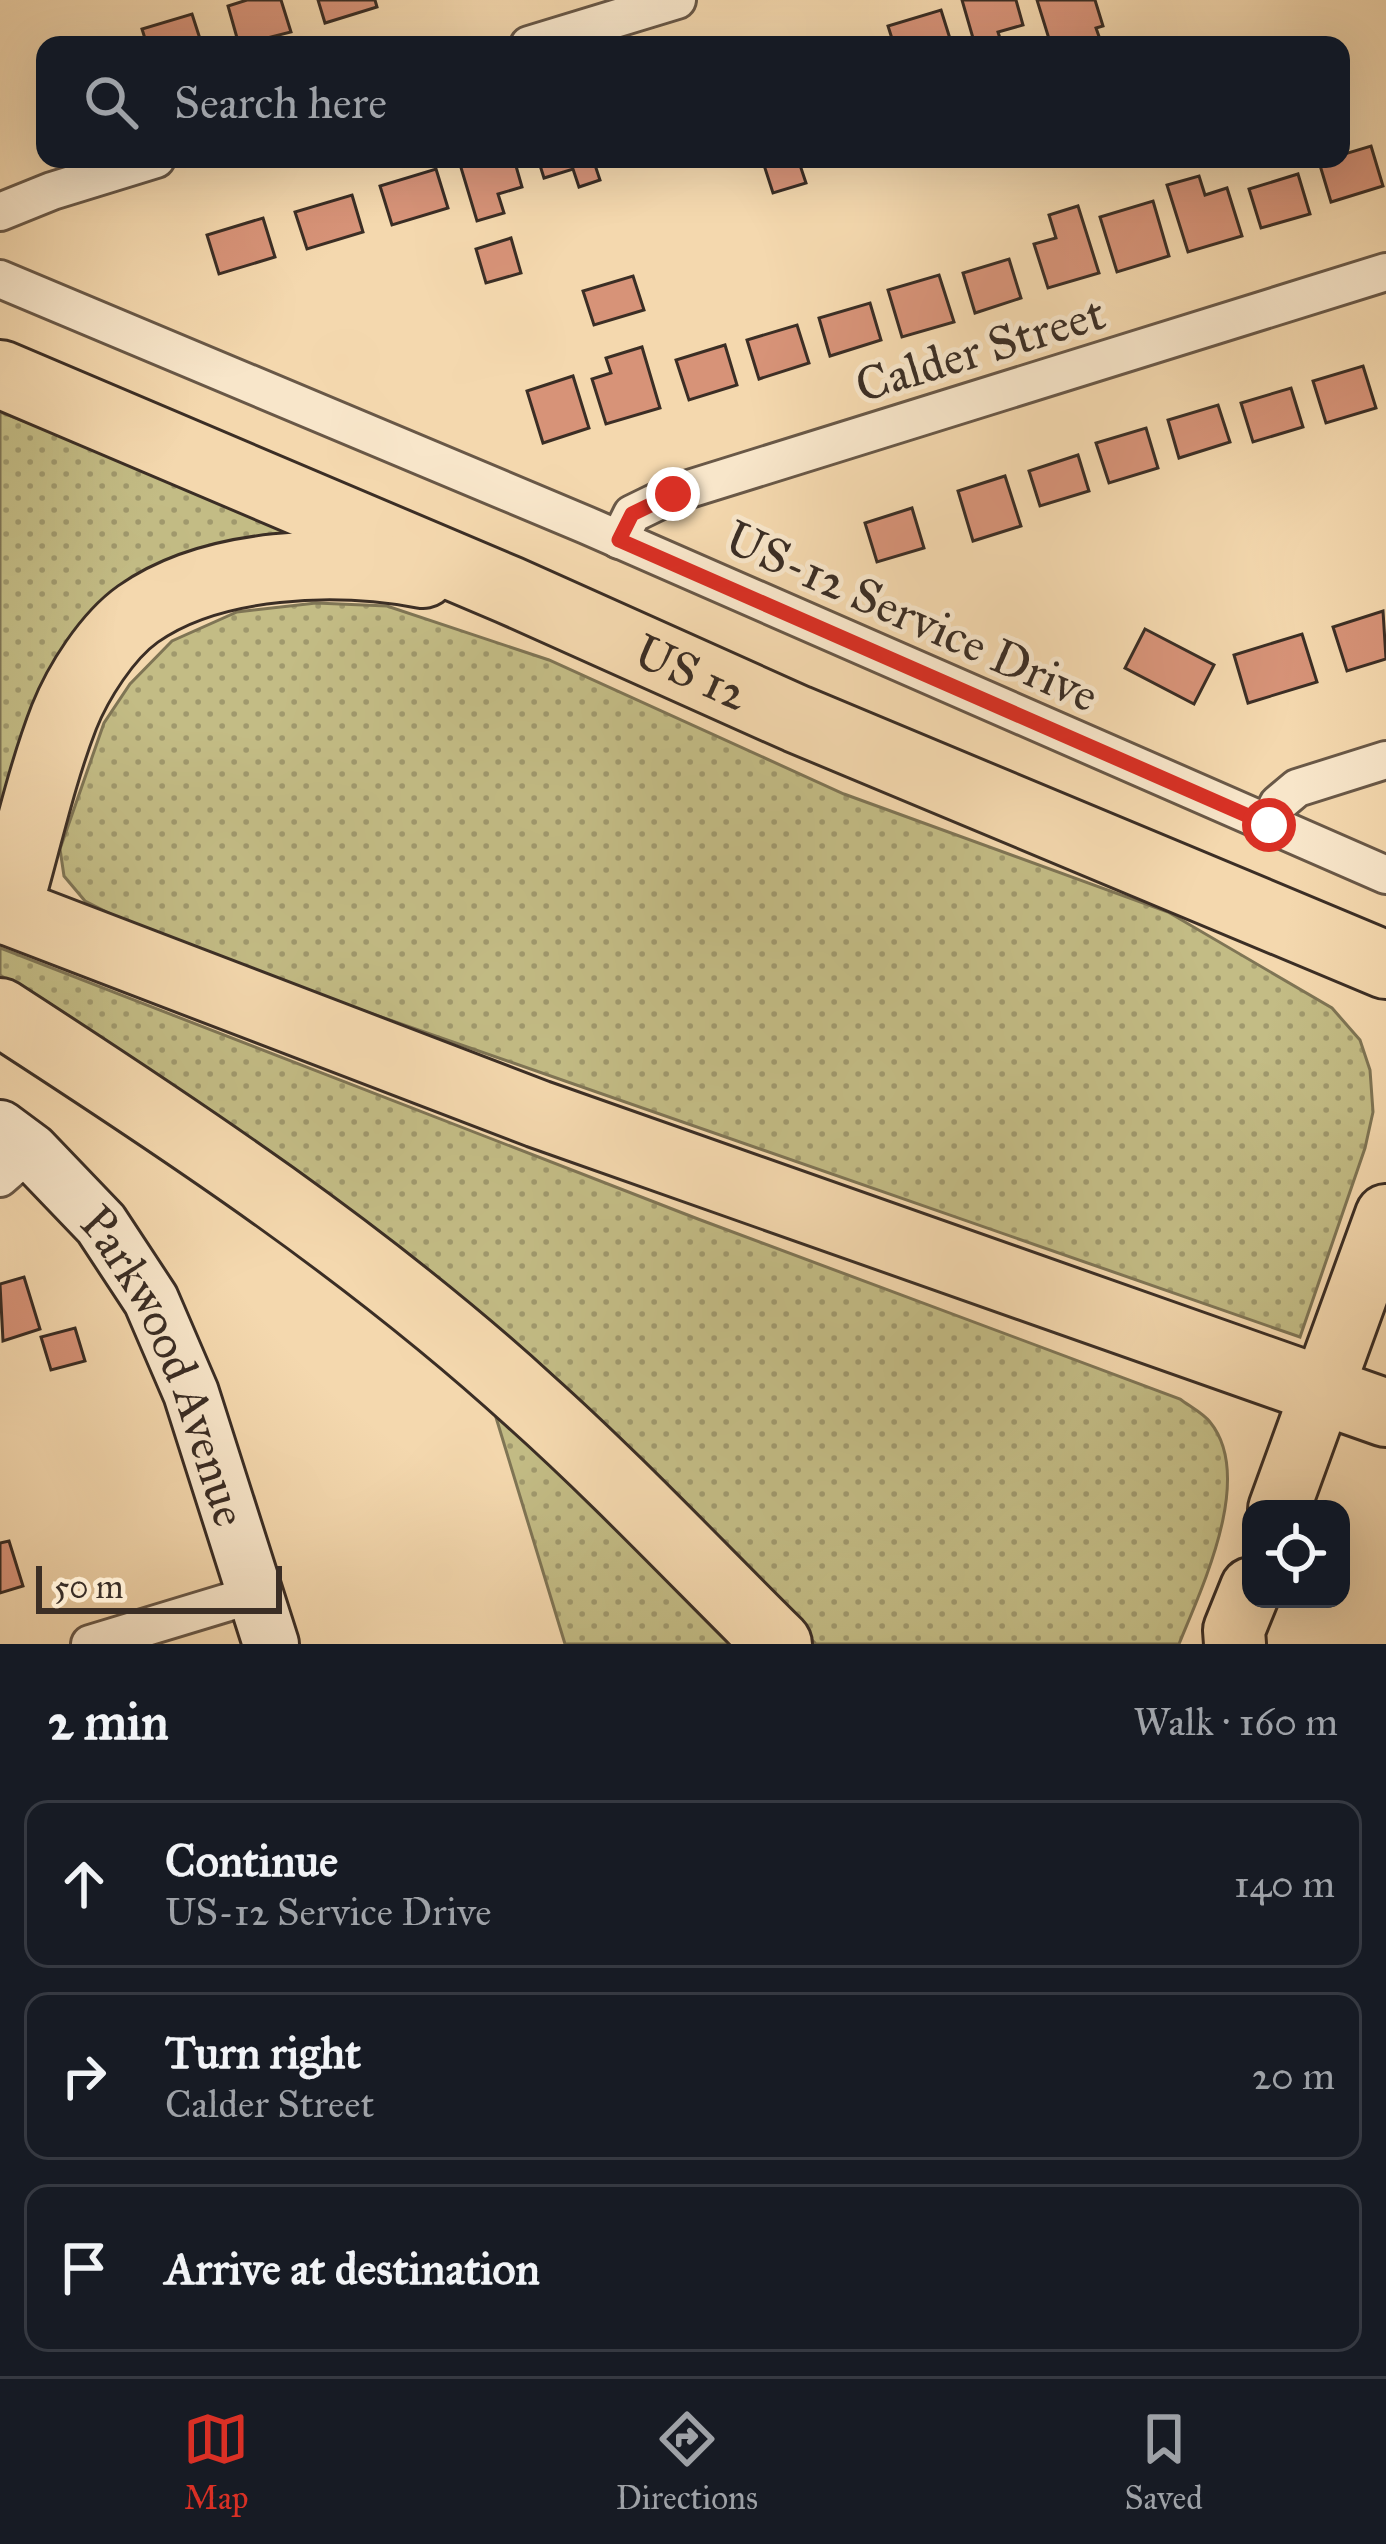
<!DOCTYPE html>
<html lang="en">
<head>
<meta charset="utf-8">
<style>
	:root { --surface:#171b24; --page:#20242c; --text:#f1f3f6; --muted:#9ea1a6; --line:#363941; --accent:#d93025 }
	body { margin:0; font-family:"IM FELL Great Primer",serif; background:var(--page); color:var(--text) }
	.controls { position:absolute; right:36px; bottom:36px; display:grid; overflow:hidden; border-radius:24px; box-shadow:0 12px 48px #0002 }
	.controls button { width:108px; height:108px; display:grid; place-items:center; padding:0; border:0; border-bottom:3px solid var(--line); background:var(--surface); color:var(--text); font:60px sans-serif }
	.scale { position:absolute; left:36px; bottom:30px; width:246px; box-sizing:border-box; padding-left:12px; border:6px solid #3b2e25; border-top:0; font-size:33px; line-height:42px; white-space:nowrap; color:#3b2e25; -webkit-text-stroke:9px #f8e6ca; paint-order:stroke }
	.stop { position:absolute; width:36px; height:36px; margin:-27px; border:9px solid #d93025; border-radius:50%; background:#fff }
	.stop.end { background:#d93025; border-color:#fff; box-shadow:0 3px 12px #0008 }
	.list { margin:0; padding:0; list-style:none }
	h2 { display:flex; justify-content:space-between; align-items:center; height:156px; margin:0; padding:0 48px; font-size:51px }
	h2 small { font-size:39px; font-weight:400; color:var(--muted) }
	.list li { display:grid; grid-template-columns:78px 1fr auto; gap:36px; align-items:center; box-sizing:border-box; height:168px; margin:0 24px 24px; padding:0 24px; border:3px solid var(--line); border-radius:24px }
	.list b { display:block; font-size:45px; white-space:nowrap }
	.list p { margin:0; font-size:39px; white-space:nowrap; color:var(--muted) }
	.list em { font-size:39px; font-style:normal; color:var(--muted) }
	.icon { flex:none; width:66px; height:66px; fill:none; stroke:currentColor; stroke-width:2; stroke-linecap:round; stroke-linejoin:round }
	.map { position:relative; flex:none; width:1386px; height:1644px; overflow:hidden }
	.search { position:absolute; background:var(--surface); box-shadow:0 12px 48px #0002; left:36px; right:36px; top:36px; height:132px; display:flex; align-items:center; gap:30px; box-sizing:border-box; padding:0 42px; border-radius:24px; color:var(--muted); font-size:45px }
	.sheet { height:732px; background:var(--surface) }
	nav { display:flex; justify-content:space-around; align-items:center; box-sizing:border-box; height:168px; border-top:3px solid var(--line); background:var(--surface); font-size:33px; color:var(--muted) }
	nav a { display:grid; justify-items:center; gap:6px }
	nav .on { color:var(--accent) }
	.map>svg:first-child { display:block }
</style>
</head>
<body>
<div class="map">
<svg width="1386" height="1644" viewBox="0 0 1386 1644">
	<defs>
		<pattern id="green-dots" width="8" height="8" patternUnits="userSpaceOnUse" patternTransform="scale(3)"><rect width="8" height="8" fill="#c3bc85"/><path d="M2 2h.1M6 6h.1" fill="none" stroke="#a0996d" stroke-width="1.8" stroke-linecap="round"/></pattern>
	</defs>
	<rect width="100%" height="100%" fill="#f4d8ae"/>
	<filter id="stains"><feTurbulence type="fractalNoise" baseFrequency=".00167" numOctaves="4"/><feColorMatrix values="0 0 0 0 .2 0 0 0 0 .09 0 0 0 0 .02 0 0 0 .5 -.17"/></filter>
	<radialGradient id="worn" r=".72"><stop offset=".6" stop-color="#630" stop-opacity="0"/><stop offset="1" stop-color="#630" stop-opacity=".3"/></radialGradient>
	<g fill="url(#green-dots)" stroke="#7f7555" stroke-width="3">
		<polygon points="0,412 310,532 158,575 0,850"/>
		<polygon points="316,603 387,606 549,660 844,794 1168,912 1332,1008 1360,1040 1370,1070 1373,1112 1365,1148 1300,1337 166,942 85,901 64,876 60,849 104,723 130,684 172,641 237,612"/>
		<path d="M0,948L698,1219L1180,1399C1189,1406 1203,1413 1210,1422C1255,1477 1202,1587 1179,1644H816L657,1484L27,992L0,975Z"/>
		<polygon points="491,1401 732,1644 565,1644"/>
	</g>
	<g fill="#d79378" stroke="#3b2e25" stroke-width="3">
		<polygon points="247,0 281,0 291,32 239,45 228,6"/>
		<polygon points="318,0 375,0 377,7 325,23"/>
		<polygon points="962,0 1016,0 1023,25 998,32 1002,45 975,45"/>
		<polygon points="1037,0 1095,0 1103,26 1096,28 1102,45 1068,45 1066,38 1050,42"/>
		<polygon points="941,10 952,45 894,45 888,26"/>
		<polygon points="192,14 202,45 147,45 142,29"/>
		<polygon points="1371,146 1383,186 1331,202 1319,162 1341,159 1341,155"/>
		<polygon points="465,159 514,159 522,187 498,194 504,213 477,221 459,161"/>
		<polygon points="538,159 593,159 600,180 579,187 573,169 544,178"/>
		<polygon points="762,159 798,159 806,183 773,193"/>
		<polygon points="436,169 448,208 392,225 380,186"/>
		<polygon points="1298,174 1310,214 1261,228 1249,189"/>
		<polygon points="1199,176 1205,195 1227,188 1242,236 1188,252 1167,185"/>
		<polygon points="352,195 363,232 307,249 295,212"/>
		<polygon points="1153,201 1169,256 1117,272 1100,217"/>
		<polygon points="1078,206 1099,273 1048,288 1034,244 1056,238 1049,215"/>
		<polygon points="263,218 275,257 219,274 207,235"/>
		<polygon points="511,238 521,273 486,283 476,249"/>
		<polygon points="1009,259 1021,298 975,313 963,273"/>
		<polygon points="939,275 954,322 902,337 888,290"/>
		<polygon points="633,276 644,310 594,325 583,291"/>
		<polygon points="870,303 881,340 830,356 819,318"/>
		<polygon points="797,325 809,363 759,379 747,340"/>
		<polygon points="725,345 737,385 689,400 676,360"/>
		<polygon points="642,347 660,408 606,424 592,379 611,373 606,358"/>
		<polygon points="1363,366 1376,408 1326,423 1313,381"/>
		<polygon points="573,376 589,428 543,443 527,391"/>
		<polygon points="1291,388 1303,427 1253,442 1241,403"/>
		<polygon points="1218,405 1230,442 1179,458 1168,420"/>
		<polygon points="1146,428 1158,468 1109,483 1096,443"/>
		<polygon points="1078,455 1089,491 1040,506 1029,471"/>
		<polygon points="1005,476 1021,526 973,541 958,491"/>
		<polygon points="912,508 924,548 877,562 865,523"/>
		<polygon points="1383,611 1386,659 1347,671 1333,627"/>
		<polygon points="1145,629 1214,665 1194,704 1125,668"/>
		<polygon points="1302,634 1317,682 1248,703 1234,655"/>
		<polygon points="24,1277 40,1329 3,1341 0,1284"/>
		<polygon points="75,1328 85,1361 51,1370 41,1337"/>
		<polygon points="9,1541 23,1586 0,1593 0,1543"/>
	</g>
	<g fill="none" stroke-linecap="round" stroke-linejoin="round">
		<g stroke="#695847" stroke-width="42">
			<g id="street">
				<polyline points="529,45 677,0"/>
				<polyline points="0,212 52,191 156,159"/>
				<polyline points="0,279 586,525 1386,875"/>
				<polyline points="619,540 632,514 673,494 1386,272"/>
				<polyline points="1269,825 1278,804 1297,788 1386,760"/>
				<polyline points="0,1178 31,1151"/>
				<polyline points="90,1644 255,1594"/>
			</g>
		</g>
		<g stroke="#3b2e25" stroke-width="60">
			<g id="secondary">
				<path id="s1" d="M0,1128L31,1151L101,1224L151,1300L191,1393L271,1644"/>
			</g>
		</g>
		<g stroke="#3b2e25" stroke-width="66">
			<g id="primary">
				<polyline points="1279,1509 1386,1215"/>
				<polyline points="1235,1644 1234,1630 1251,1588"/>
			</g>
		</g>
		<g stroke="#3b2e25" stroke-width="72">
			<g id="highway">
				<path id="s2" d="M0,374L509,590L797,719L1386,965"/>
				<polyline points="0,908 538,1114 1386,1413"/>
				<path d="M7,911C26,847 40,779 64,717C78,682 107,636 138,614C213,561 337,558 423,574"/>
				<path d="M0,1012C184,1131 368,1253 530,1401C616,1478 696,1563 778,1644"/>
			</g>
		</g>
		<use href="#street" stroke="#f8e6ca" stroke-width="36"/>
		<use href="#secondary" stroke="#f8e6ca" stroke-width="54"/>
		<use href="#primary" stroke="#f4d8ae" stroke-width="60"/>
		<use href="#highway" stroke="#f4d8ae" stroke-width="66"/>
	</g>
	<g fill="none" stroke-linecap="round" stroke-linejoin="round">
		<polyline stroke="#d93025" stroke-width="15" points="673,494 632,514 619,540 1269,825"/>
	</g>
	<g text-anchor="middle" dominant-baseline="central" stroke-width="10" stroke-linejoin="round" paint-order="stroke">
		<g font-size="48" fill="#3b2e25" stroke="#f8e6ca">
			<text transform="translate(980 349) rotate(-17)">Calder Street</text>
			<text transform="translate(912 616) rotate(24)">US-12 Service Drive</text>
			<text stroke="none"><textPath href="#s2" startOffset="753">US 12</textPath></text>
			<text stroke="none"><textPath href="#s1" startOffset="297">Parkwood Avenue</textPath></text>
		</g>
	</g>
	<rect width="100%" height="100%" filter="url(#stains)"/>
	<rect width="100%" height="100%" fill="url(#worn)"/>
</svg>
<div class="controls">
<button><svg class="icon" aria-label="locate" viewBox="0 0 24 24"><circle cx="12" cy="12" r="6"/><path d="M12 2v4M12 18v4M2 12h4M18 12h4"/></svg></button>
</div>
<div class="scale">50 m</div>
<div class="stop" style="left:1269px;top:825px"></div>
<div class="stop end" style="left:673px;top:494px"></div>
<div class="search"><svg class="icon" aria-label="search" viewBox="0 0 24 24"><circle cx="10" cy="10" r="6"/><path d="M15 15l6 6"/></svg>Search here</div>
</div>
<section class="sheet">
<h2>2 min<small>Walk · 160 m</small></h2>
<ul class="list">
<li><svg class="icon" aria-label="ahead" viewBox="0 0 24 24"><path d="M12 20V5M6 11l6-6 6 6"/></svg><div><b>Continue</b><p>US-12 Service Drive</p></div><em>140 m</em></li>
<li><svg class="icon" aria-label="right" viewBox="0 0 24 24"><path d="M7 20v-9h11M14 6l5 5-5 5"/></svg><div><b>Turn right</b><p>Calder Street</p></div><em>20 m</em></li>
<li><svg class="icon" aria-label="arrive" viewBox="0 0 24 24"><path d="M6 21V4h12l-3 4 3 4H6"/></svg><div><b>Arrive at destination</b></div></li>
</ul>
</section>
<nav>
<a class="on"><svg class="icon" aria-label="map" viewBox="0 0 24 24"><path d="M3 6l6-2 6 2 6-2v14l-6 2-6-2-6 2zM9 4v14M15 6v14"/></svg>Map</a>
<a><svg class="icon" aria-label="directions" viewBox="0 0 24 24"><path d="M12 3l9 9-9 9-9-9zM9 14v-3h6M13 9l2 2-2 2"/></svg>Directions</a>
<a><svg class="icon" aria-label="saved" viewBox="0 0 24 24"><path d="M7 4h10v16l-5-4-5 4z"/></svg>Saved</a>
</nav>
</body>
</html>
